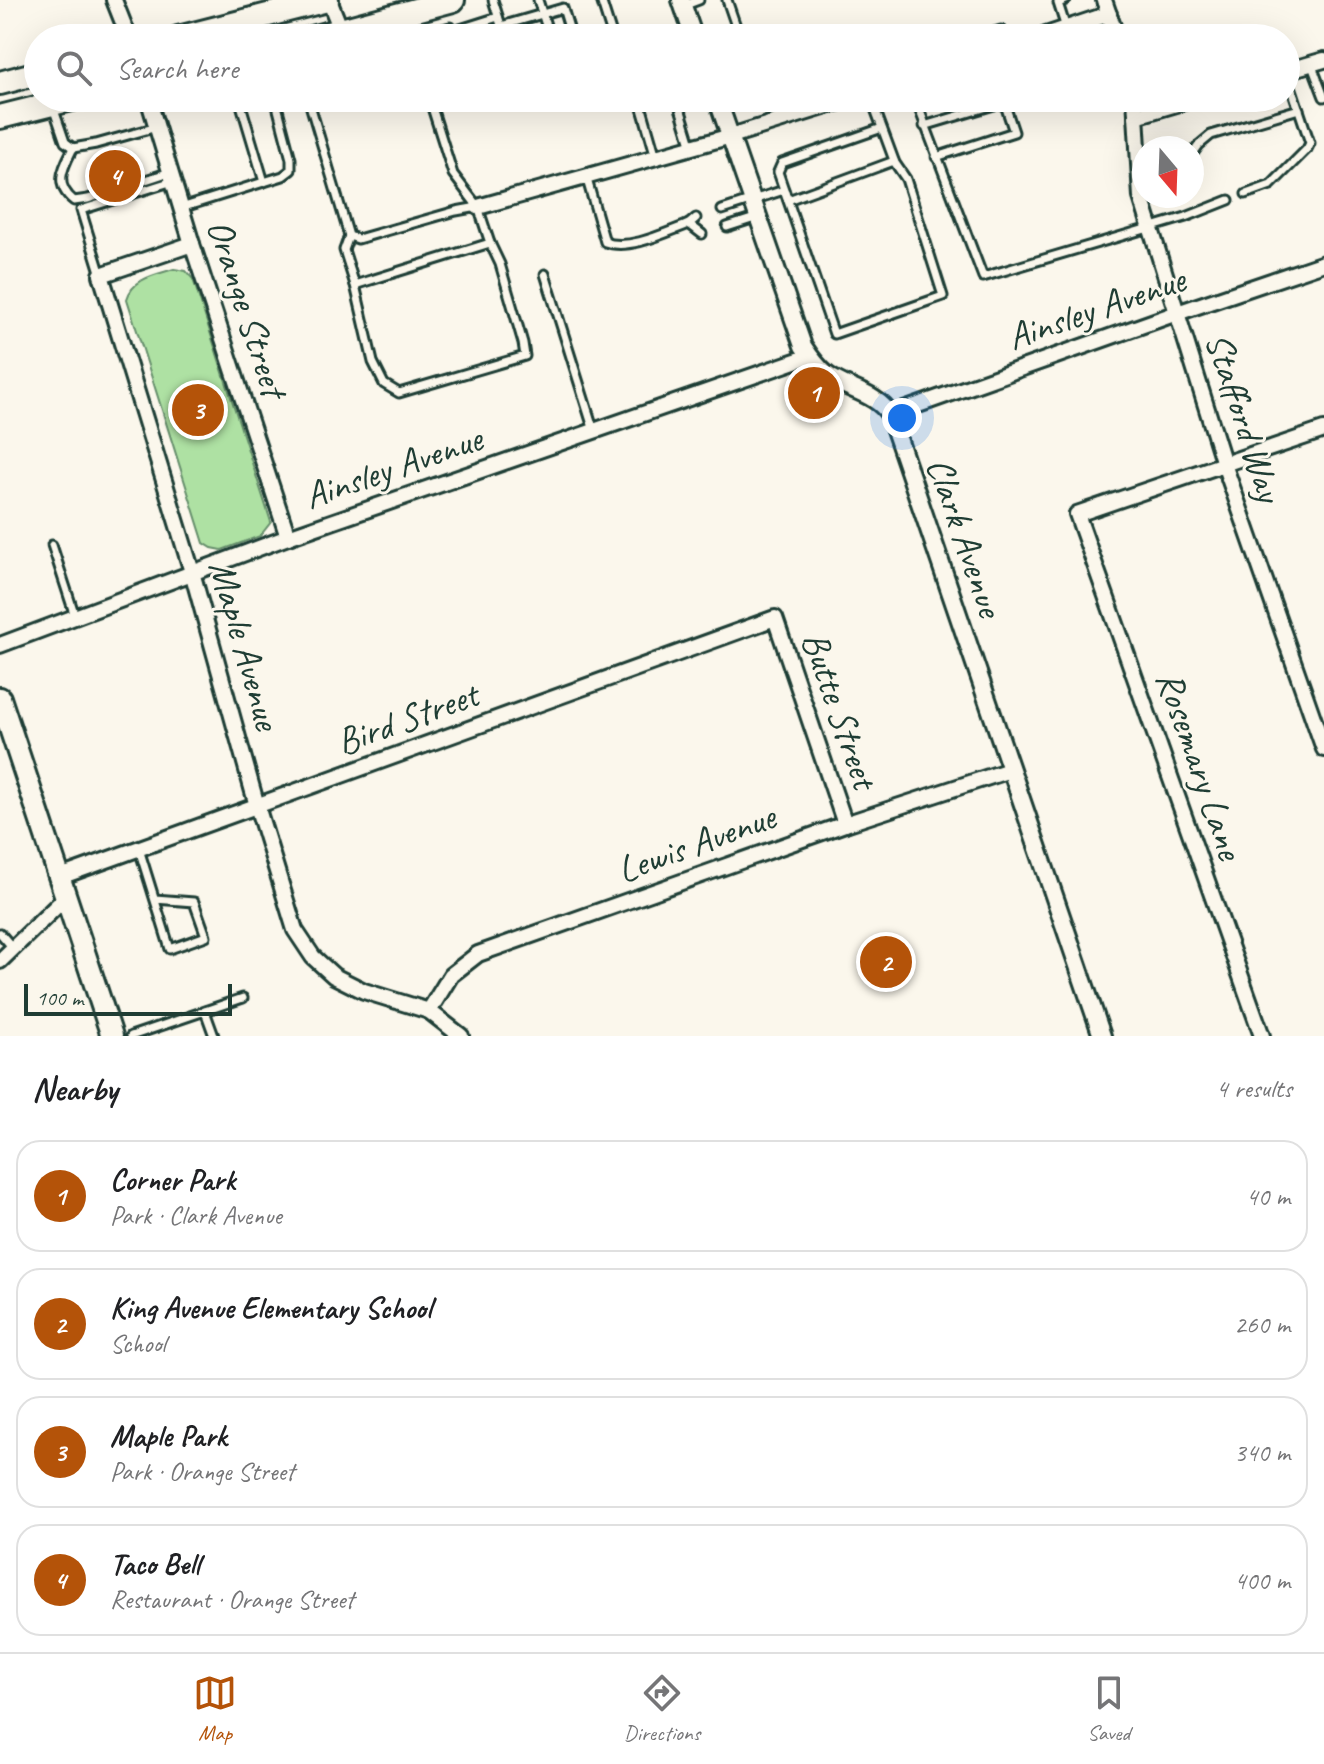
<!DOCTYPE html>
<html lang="en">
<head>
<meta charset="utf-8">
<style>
	:root { --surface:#fff; --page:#f6f6f6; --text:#202124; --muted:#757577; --line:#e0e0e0; --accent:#b45309 }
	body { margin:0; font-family:Caveat,sans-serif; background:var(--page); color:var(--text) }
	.compass { position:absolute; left:1132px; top:136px; width:72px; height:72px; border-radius:50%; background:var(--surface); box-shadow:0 8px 32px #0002; rotate:161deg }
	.scale { position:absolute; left:24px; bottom:20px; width:208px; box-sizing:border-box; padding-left:8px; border:4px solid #1f3d34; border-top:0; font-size:22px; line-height:28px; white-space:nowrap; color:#1f3d34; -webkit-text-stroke:6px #fbf7ec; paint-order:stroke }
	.you { position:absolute; left:902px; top:418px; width:28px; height:28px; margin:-20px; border:6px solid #fff; border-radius:50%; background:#1a73e8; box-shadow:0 0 0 12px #1a73e833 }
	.badge { display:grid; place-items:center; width:52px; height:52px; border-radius:50%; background:var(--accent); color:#fff; font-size:26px; font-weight:700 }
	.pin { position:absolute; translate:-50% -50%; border:4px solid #fff; box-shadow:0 2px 8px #0006 }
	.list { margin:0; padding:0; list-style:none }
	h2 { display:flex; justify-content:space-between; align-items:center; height:104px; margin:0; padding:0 32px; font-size:34px }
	h2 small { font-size:26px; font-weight:400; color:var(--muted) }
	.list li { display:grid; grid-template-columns:52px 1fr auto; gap:24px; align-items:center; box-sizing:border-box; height:112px; margin:0 16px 16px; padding:0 16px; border:2px solid var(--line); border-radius:24px }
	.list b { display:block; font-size:30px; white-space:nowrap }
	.list p { margin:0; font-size:26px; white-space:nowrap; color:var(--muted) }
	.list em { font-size:26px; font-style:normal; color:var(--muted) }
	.icon { flex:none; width:44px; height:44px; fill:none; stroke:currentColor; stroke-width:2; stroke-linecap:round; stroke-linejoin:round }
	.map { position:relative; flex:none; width:1324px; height:1036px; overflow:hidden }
	.search { position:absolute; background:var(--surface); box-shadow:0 8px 32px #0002; left:24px; right:24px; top:24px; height:88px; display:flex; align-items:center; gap:20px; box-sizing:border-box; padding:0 28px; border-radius:44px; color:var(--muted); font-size:30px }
	.sheet { height:616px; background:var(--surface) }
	nav { display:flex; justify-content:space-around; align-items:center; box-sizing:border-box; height:112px; border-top:2px solid var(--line); background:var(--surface); font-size:22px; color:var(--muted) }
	nav a { display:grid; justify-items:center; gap:4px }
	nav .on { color:var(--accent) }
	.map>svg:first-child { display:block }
</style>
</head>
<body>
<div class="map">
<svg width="1324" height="1036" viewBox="0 0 1324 1036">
	<rect width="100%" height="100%" fill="#fbf7ec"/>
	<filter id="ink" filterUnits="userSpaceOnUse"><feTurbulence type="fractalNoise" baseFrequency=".0125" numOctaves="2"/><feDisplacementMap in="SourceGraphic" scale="16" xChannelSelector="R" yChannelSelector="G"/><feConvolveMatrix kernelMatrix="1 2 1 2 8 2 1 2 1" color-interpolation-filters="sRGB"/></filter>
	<g filter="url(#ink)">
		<path fill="#aee1a3" stroke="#668f6c" stroke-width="2" d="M174,269L186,271L193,279L271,522L260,536L222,550L212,548L204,543L127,299C133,278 155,275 174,269Z"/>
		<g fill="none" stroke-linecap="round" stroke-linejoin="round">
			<g stroke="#1f3d34" stroke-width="13">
				<g id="service">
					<polyline points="493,0 505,38"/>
					<polyline points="538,0 550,38"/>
					<polyline points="601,0 613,38"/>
					<polyline points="727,0 740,38"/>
					<polyline points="683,6 699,0"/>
					<polyline points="405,17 411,38 450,27"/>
					<polyline points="501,26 563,8 572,38"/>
					<polyline points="1066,28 1058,3 1066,0"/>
					<polyline points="457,30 498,17"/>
					<polyline points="975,38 1001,30 1004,38"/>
					<polyline points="1311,63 1324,97"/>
					<polyline points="239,98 264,182"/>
					<polyline points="308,98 349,236 358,239 456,211 478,207"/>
					<polyline points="639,98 656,157"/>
					<polyline points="677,98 692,147"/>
					<polyline points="871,98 895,163 906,179 943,296 834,334 778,172 782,163 882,128"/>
					<polyline points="915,98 983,277 1186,217 1229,200"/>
					<polyline points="719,104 738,98"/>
					<polyline points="53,107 65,142 73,148 96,144 157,127"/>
					<polyline points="924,126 1004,102 1014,132 936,157"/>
					<path d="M73,148C63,168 53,184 74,201L88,199L170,172"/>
					<polyline points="1192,155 1199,145 1211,135 1299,109"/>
					<path d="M586,176L605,242C629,251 665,233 689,224"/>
					<polyline points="1246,194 1271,185 1307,149 1310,143 1286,71"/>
					<polyline points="788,200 894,161"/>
					<polyline points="181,208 283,176 291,170 291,159 275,98"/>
					<polyline points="722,210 784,190"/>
					<polyline points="696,218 689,224 702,234"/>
					<polyline points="727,227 758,217"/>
					<polyline points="349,236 344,250 355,285 490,243 478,207 453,174 429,98"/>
					<polyline points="545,274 594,431"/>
					<polyline points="101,275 81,210 173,181"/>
					<polyline points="355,285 373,362 384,384 399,393 525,356 523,343 500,264 490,243"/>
					<polyline points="52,545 75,616"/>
					<polyline points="139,849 170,949 206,936 194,902 155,899"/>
					<polyline points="0,933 13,948"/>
					<polyline points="205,1011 214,1036"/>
					<polyline points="131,1036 243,998"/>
				</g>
			</g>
			<g stroke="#1f3d34" stroke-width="20">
				<g id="minor">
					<polyline points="114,0 129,38"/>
					<polyline points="329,0 341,30"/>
					<polyline points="1104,0 1117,38"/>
					<polyline points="1037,38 1109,14"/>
					<polyline points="1286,71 1324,60"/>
					<polyline points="148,98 192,244 288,537"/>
					<polyline points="1135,98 1141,197 1224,464 1324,749"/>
					<polyline points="1136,116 1197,98"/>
					<polyline points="478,207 731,136 853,98"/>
					<polyline points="192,244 101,275 192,572 257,806 295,930 313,957 334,976 364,991 429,1011 461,1036"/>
					<polyline points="890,415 1177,313 1324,263"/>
					<polyline points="0,645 288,537 810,356"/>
					<polyline points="60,877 775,618 845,824"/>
					<polyline points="0,961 66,897"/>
					<polyline points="429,1011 451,975 478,954 845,824 1010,770"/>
					<polyline points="1262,1036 1077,514 1324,430"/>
				</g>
			</g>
			<g stroke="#1f3d34" stroke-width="22">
				<g id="tertiary">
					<polyline points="681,0 694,38"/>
					<path d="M717,98L803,346C810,357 817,367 827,375C847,390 877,393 890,415L1102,1036"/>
				</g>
			</g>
			<g stroke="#1f3d34" stroke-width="26">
				<polyline id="secondary" points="0,698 112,1036"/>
			</g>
			<g stroke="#1f3d34" stroke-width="28">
				<g id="trunk">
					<polyline points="178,38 327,0"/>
					<polyline points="311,38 453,0"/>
					<polyline points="0,83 38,73"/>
					<polyline points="0,117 76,98"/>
				</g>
			</g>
			<use href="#service" stroke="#fbf7ec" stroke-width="7"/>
			<use href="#minor" stroke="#fbf7ec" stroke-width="14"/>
			<use href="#tertiary" stroke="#fbf7ec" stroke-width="16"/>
			<use href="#secondary" stroke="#fbf7ec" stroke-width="20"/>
			<use href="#trunk" stroke="#fbf7ec" stroke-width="22"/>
		</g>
	</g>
	<g text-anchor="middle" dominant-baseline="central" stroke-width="6" stroke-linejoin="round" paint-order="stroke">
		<g font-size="38" fill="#1f3d34" stroke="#fbf7ec">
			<text transform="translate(247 308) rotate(72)">Orange Street</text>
			<text transform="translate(1096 308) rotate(-19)">Ainsley Avenue</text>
			<text transform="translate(1244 417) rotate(72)">Stafford Way</text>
			<text transform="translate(393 467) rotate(-19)">Ainsley Avenue</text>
			<text transform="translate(965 537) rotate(71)">Clark Avenue</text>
			<text transform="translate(245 645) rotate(74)">Maple Avenue</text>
			<text transform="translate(840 710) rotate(71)">Butte Street</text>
			<text transform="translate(407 718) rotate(-20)">Bird Street</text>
			<text transform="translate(1200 765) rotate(71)">Rosemary Lane</text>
			<text transform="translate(696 843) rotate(-20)">Lewis Avenue</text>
		</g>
	</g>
</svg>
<svg class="compass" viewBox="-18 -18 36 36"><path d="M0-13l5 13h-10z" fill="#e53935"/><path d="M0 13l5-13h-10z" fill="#757577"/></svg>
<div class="scale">100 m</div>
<div class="you"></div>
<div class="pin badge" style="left:814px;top:393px">1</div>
<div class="pin badge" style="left:886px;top:962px">2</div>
<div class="pin badge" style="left:198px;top:410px">3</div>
<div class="pin badge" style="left:115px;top:176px">4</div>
<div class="search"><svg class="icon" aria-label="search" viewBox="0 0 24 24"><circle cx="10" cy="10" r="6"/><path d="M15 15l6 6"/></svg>Search here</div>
</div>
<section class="sheet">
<h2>Nearby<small>4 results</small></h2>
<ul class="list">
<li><span class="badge">1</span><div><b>Corner Park</b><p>Park · Clark Avenue</p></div><em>40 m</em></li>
<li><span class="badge">2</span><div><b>King Avenue Elementary School</b><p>School</p></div><em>260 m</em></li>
<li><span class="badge">3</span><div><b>Maple Park</b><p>Park · Orange Street</p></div><em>340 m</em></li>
<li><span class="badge">4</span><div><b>Taco Bell</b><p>Restaurant · Orange Street</p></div><em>400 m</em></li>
</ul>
</section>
<nav>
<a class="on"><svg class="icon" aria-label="map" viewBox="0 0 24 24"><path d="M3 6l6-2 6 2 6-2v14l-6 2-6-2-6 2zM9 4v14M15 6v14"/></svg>Map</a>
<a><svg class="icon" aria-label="directions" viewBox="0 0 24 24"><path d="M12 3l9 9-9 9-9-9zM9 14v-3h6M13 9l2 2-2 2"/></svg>Directions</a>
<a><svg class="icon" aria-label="saved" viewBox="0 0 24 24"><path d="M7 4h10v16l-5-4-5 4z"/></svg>Saved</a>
</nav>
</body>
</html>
